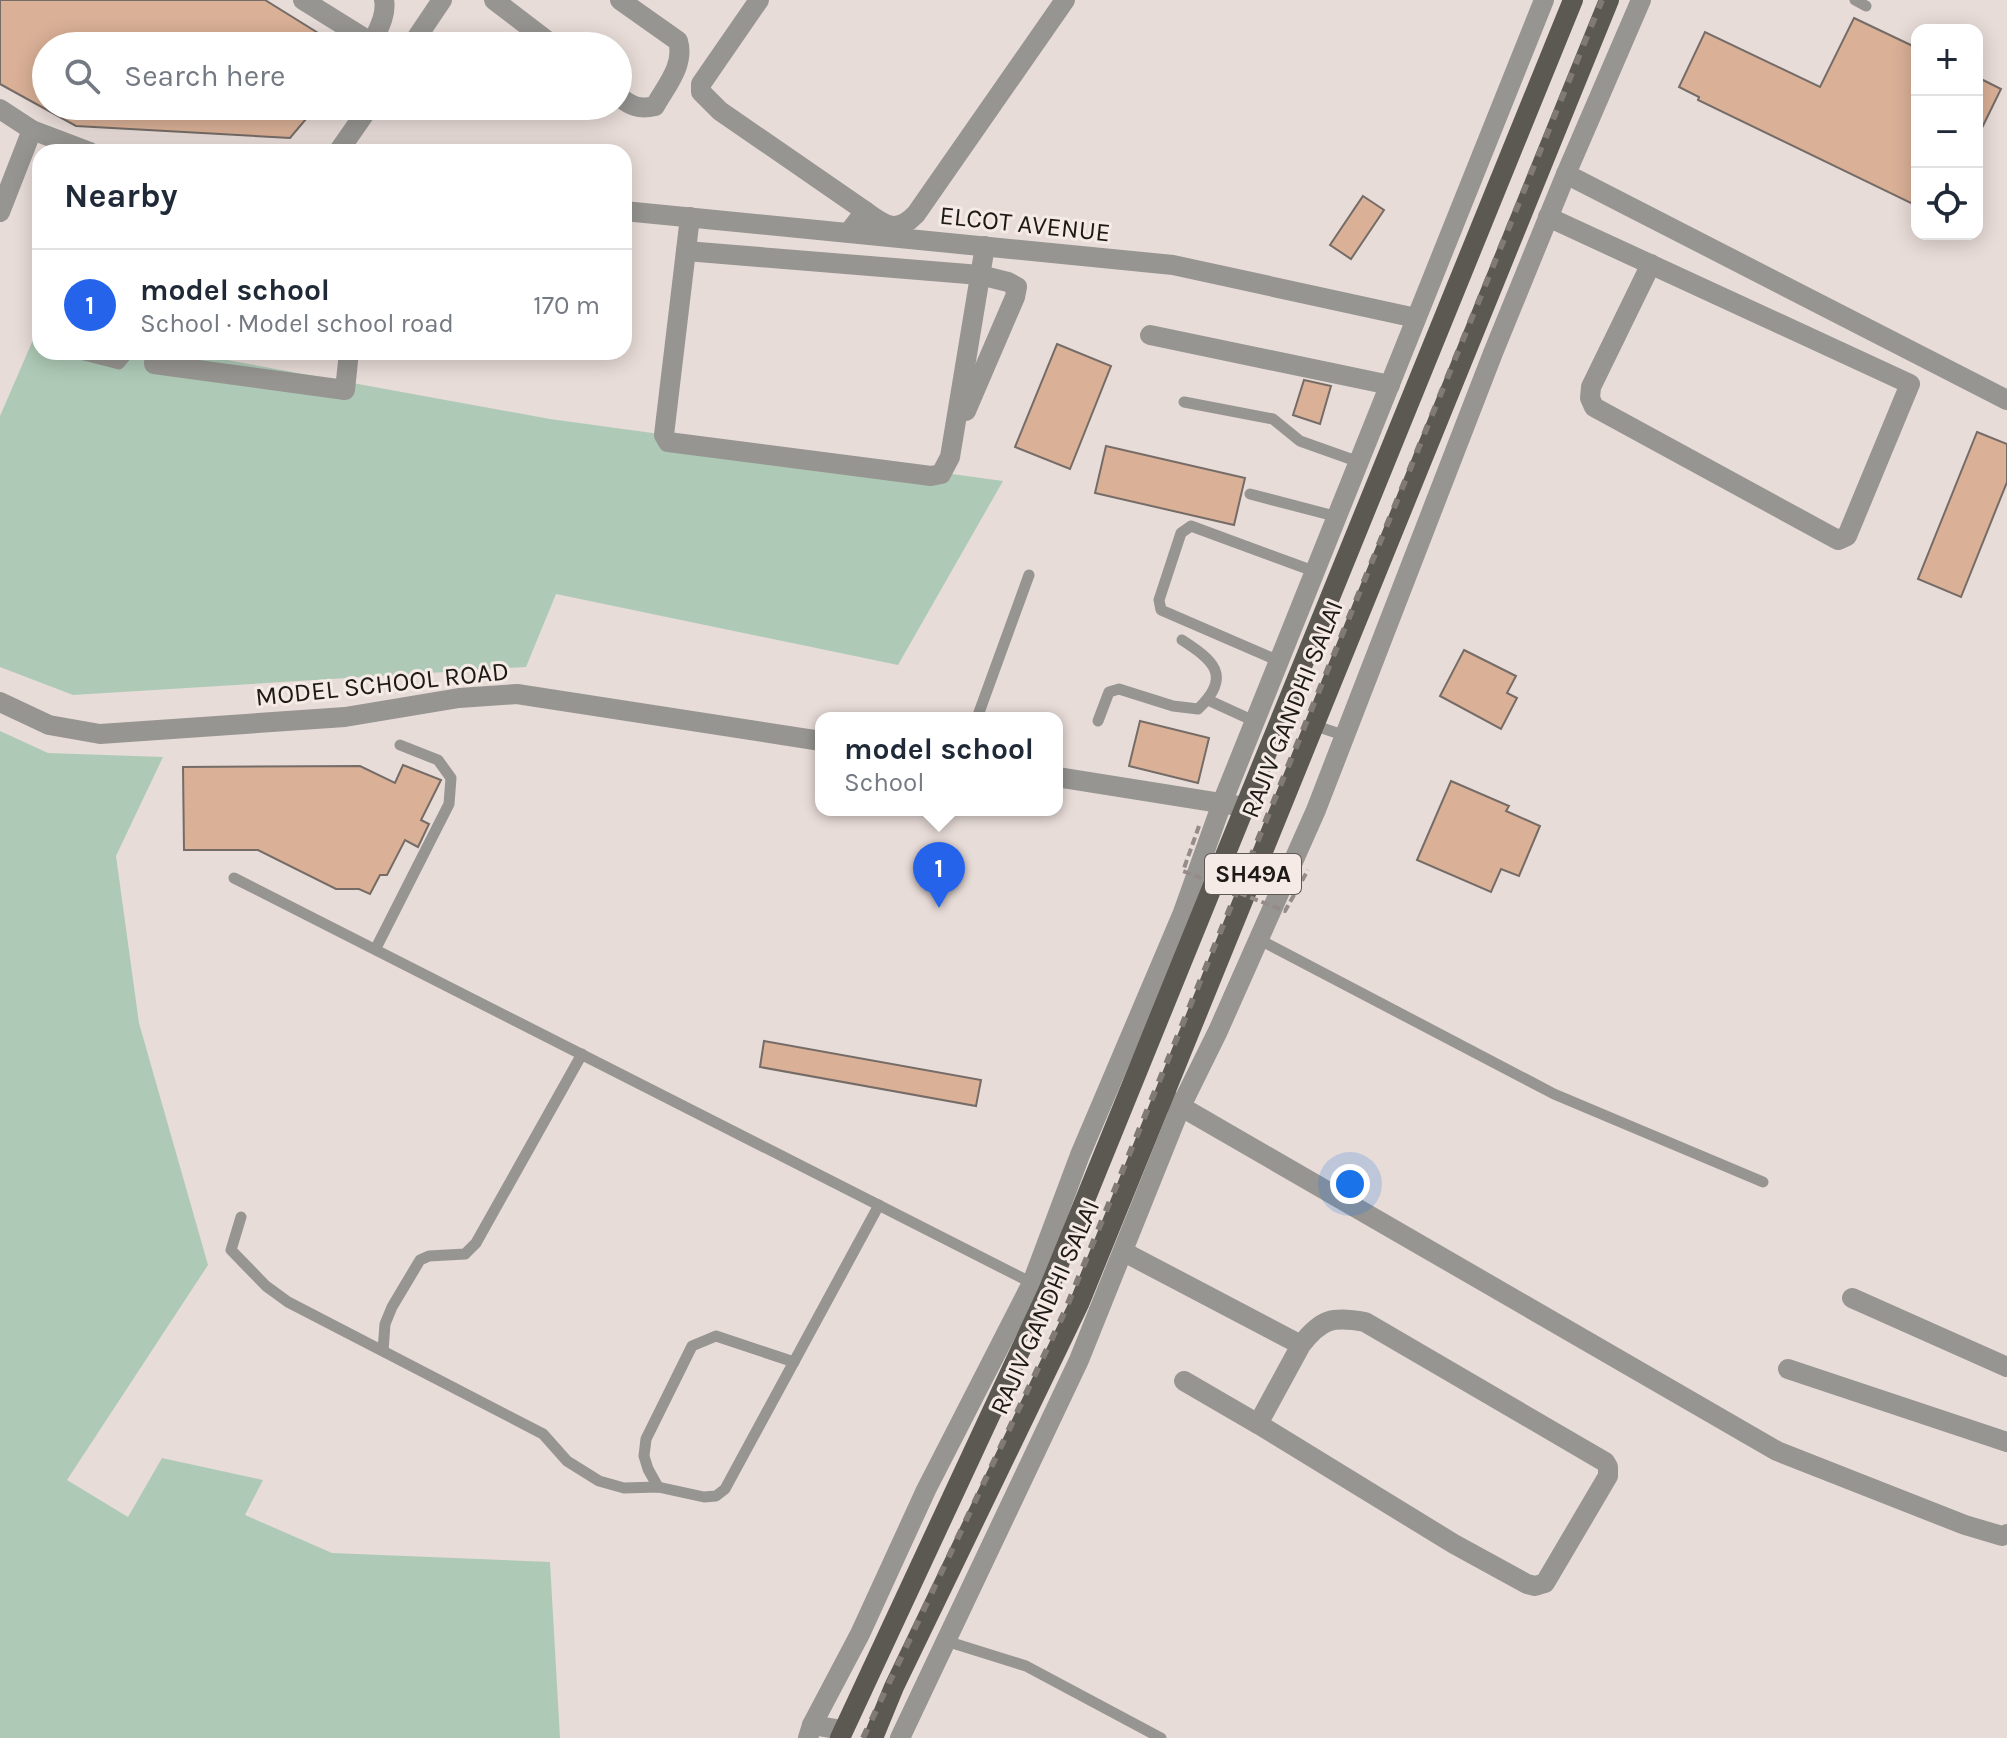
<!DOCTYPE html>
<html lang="en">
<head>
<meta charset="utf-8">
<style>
	:root { --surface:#fff; --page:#f2f2f3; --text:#1f2937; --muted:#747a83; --line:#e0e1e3; --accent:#2563eb }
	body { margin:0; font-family:Karla,sans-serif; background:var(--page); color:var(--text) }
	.controls { position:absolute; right:24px; top:24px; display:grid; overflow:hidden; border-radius:16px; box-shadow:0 4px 20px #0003 }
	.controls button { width:72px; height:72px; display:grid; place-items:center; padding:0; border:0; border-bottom:2px solid var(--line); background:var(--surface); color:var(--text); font:40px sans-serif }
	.you { position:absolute; left:1350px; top:1184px; width:28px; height:28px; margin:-20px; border:6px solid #fff; border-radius:50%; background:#1a73e8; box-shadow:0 0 0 12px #1a73e833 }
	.badge { display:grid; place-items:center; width:52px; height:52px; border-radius:50%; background:var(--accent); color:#fff; font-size:26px; font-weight:700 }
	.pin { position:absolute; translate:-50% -66px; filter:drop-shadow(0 2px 4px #0008) }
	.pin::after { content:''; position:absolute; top:42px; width:28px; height:24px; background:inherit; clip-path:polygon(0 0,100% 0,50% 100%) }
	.popup { position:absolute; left:815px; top:712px; width:248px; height:104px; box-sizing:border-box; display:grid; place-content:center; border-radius:16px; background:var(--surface); filter:drop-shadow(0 2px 6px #0005); font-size:26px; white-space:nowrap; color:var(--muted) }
	.popup b { font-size:30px; color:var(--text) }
	.popup::after { content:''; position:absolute; left:50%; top:100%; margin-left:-16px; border:16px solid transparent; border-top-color:var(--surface) }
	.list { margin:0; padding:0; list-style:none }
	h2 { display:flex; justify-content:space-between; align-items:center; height:104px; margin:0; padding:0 32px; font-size:34px }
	h2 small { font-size:26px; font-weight:400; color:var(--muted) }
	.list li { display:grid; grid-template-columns:52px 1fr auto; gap:24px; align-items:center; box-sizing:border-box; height:112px; padding:0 32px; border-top:2px solid var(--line) }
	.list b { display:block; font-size:30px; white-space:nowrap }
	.list p { margin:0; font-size:26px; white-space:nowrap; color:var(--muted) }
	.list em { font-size:26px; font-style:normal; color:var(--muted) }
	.icon { flex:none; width:44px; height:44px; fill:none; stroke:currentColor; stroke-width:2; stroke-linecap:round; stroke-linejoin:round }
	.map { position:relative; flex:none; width:2007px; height:1738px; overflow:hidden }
	.search { position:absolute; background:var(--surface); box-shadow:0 4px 20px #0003; left:32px; top:32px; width:600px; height:88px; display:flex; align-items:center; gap:20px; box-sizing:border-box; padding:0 28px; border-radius:44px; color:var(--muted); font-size:30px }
	.panel { position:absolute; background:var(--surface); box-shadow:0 4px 20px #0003; left:32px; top:144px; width:600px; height:216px; border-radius:24px }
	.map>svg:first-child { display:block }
</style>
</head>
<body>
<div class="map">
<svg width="2007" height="1738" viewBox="0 0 2007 1738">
	<rect width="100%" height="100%" fill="#e8dcd8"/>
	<g fill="#aecab6">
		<polygon points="39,326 40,352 183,352 550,419 1003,481 898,665 556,594 526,667 73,695 0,667 0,416"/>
		<polygon points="0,731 48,753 163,757 116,856 139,1023 208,1265 67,1480 128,1517 162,1458 263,1480 245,1515 332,1553 550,1562 560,1738 0,1738"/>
	</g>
	<g fill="#dab097" stroke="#756c67" stroke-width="2">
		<polygon points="0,0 265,0 339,46 46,46 46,106 317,106 290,138 76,126 0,84"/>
		<polygon points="1854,18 1917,48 1917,206 1698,100 1699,97 1679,87 1705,32 1820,87"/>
		<polygon points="1977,77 2001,89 1977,138"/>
		<polygon points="1363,196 1384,210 1351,259 1330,245"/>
		<polygon points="1057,344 1111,366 1070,469 1015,447"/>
		<polygon points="1304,380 1331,386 1320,424 1293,415"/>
		<polygon points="1977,432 2007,444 2007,482 1961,597 1918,579"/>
		<polygon points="1106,446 1245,478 1234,525 1095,493"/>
		<polygon points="1464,650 1516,676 1507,693 1517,698 1501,729 1440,696"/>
		<polygon points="1140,721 1209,738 1198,783 1129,766"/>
		<polygon points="403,765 441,780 421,820 429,824 418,847 405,840 387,875 380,875 370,894 359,889 336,889 258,850 184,850 183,767 360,766 395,783"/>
		<polygon points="1451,781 1509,806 1506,811 1540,826 1519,876 1501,869 1491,892 1417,860"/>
		<polygon points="764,1041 981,1080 976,1106 760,1067"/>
	</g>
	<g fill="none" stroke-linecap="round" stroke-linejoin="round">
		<g stroke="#979591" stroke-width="11">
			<polyline points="1855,0 1866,6"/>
			<polyline points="72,352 119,364 129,352"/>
			<polyline points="1184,402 1273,419 1300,441 1359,462"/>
			<polyline points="1250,494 1338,517"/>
			<polyline points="1279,661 1161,610 1159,600 1181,533 1191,526 1316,572"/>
			<polyline points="1208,700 1254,721"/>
			<polyline points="977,718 1029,575"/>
			<path d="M1098,721L1109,692L1119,689L1173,706L1198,709C1233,676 1213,660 1182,640"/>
			<polyline points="1313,725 1346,736"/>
			<polyline points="234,878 1036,1285"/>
			<polyline points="1258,939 1554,1094 1763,1182"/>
			<polyline points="376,948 449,804 451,778 438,760 400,745"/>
			<polyline points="241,1217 231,1250 266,1286 288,1302 543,1434 567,1461 599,1481 624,1488 658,1487 704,1497 716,1496 725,1489 879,1205"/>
			<polyline points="383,1351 385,1324 392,1307 420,1260 429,1256 465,1254 476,1243 582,1054"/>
			<polyline points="658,1487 648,1469 644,1456 646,1439 692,1346 716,1336 794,1362"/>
			<polyline points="946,1641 1026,1666 1161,1738"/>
		</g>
		<g stroke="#979591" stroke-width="20">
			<polyline points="303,0 377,46"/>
			<polyline points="494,0 554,46"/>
			<polyline points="759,0 701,84 701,92 720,111 865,211"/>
			<path d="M372,43C378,30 387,14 384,0"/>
			<polyline points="411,46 442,0"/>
			<path d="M618,96C631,106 639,110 655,106C666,86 685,65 678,41L620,0"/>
			<polyline points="0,109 32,130 90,152"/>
			<polyline points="338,152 370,106"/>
			<polyline points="624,211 1173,265 1416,318"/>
			<polyline points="0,212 32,130"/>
			<polyline points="690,217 664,435 668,442 931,476 941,474 950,457 985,246"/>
			<polyline points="1548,217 1910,384 1847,536 1838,540 1594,407 1590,398 1591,387 1651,264"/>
			<path d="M849,232L865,211C885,226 897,234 916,214L1065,0"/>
			<polyline points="686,251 980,275 1008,282 1017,287 1015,297 966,411"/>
			<polyline points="1150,335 1390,385"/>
			<polyline points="155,352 154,364 345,390 349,352"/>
			<polyline points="0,702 49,725 100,734 345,717 459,698 517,694 821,741"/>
			<polyline points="1057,777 1239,806"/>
			<polyline points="1166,1098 1777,1451 1965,1525 2002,1536 2007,1534"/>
			<path d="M1124,1252L1301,1345C1321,1319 1332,1316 1365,1322L1605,1462L1608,1467V1476L1545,1583L1535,1586L1527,1584L1454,1544L1258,1424L1301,1345"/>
			<polyline points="1852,1298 2007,1367"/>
			<polyline points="1788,1369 2007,1442"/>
			<polyline points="1184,1381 1258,1424"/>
			<polyline points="812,1725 843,1730"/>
		</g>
		<g stroke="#979591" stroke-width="20">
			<polyline points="1566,174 2007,400"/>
			<polyline points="808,1738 812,1725 860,1634 926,1490 1032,1283 1080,1155 1182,915 1222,803 1544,0"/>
			<polyline points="900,1738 1079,1360 1181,1106 1218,1031 1316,810 1493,353 1566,174 1641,0"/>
		</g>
		<g stroke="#5c5952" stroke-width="20">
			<polyline points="840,1738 1048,1291 1573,0"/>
			<polyline points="873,1738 894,1687 1079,1304 1609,0"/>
		</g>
		<polyline stroke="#817976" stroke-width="6" stroke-dasharray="10 10" stroke-linecap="butt" points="863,1738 1065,1311 1602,0"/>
		<polyline stroke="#958c89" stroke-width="4" stroke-dasharray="8 4" stroke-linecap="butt" points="1199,826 1183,871 1285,911 1308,870"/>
	</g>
	<g text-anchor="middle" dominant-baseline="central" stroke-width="6" stroke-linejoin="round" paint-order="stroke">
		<rect fill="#f5eae5" stroke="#5e5855" stroke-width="2" x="1205" y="854" width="96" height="40" rx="6"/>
		<g font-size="24" font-weight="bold" fill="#1d1917">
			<text x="1253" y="874">SH49A</text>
		</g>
		<g font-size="26" fill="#1d1917" stroke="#f5eae5">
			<text transform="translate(1025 224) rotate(6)">ELCOT AVENUE</text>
			<text transform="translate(382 684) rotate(-6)">MODEL SCHOOL ROAD</text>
			<text transform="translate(1292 709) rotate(-68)">RAJIV GANDHI SALAI</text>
			<text transform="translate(1045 1307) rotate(-66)">RAJIV GANDHI SALAI</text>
		</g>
	</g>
</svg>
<div class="controls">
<button>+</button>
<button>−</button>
<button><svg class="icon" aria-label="locate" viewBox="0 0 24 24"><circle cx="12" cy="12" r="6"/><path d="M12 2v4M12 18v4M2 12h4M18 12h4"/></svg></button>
</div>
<div class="you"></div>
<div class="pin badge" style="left:939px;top:908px">1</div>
<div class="popup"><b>model school</b>School</div>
<div class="search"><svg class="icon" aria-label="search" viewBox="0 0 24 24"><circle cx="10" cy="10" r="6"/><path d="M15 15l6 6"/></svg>Search here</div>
<section class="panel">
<h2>Nearby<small></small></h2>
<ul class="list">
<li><span class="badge">1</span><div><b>model school</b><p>School · Model school road</p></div><em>170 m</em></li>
</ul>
</section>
</div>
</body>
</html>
